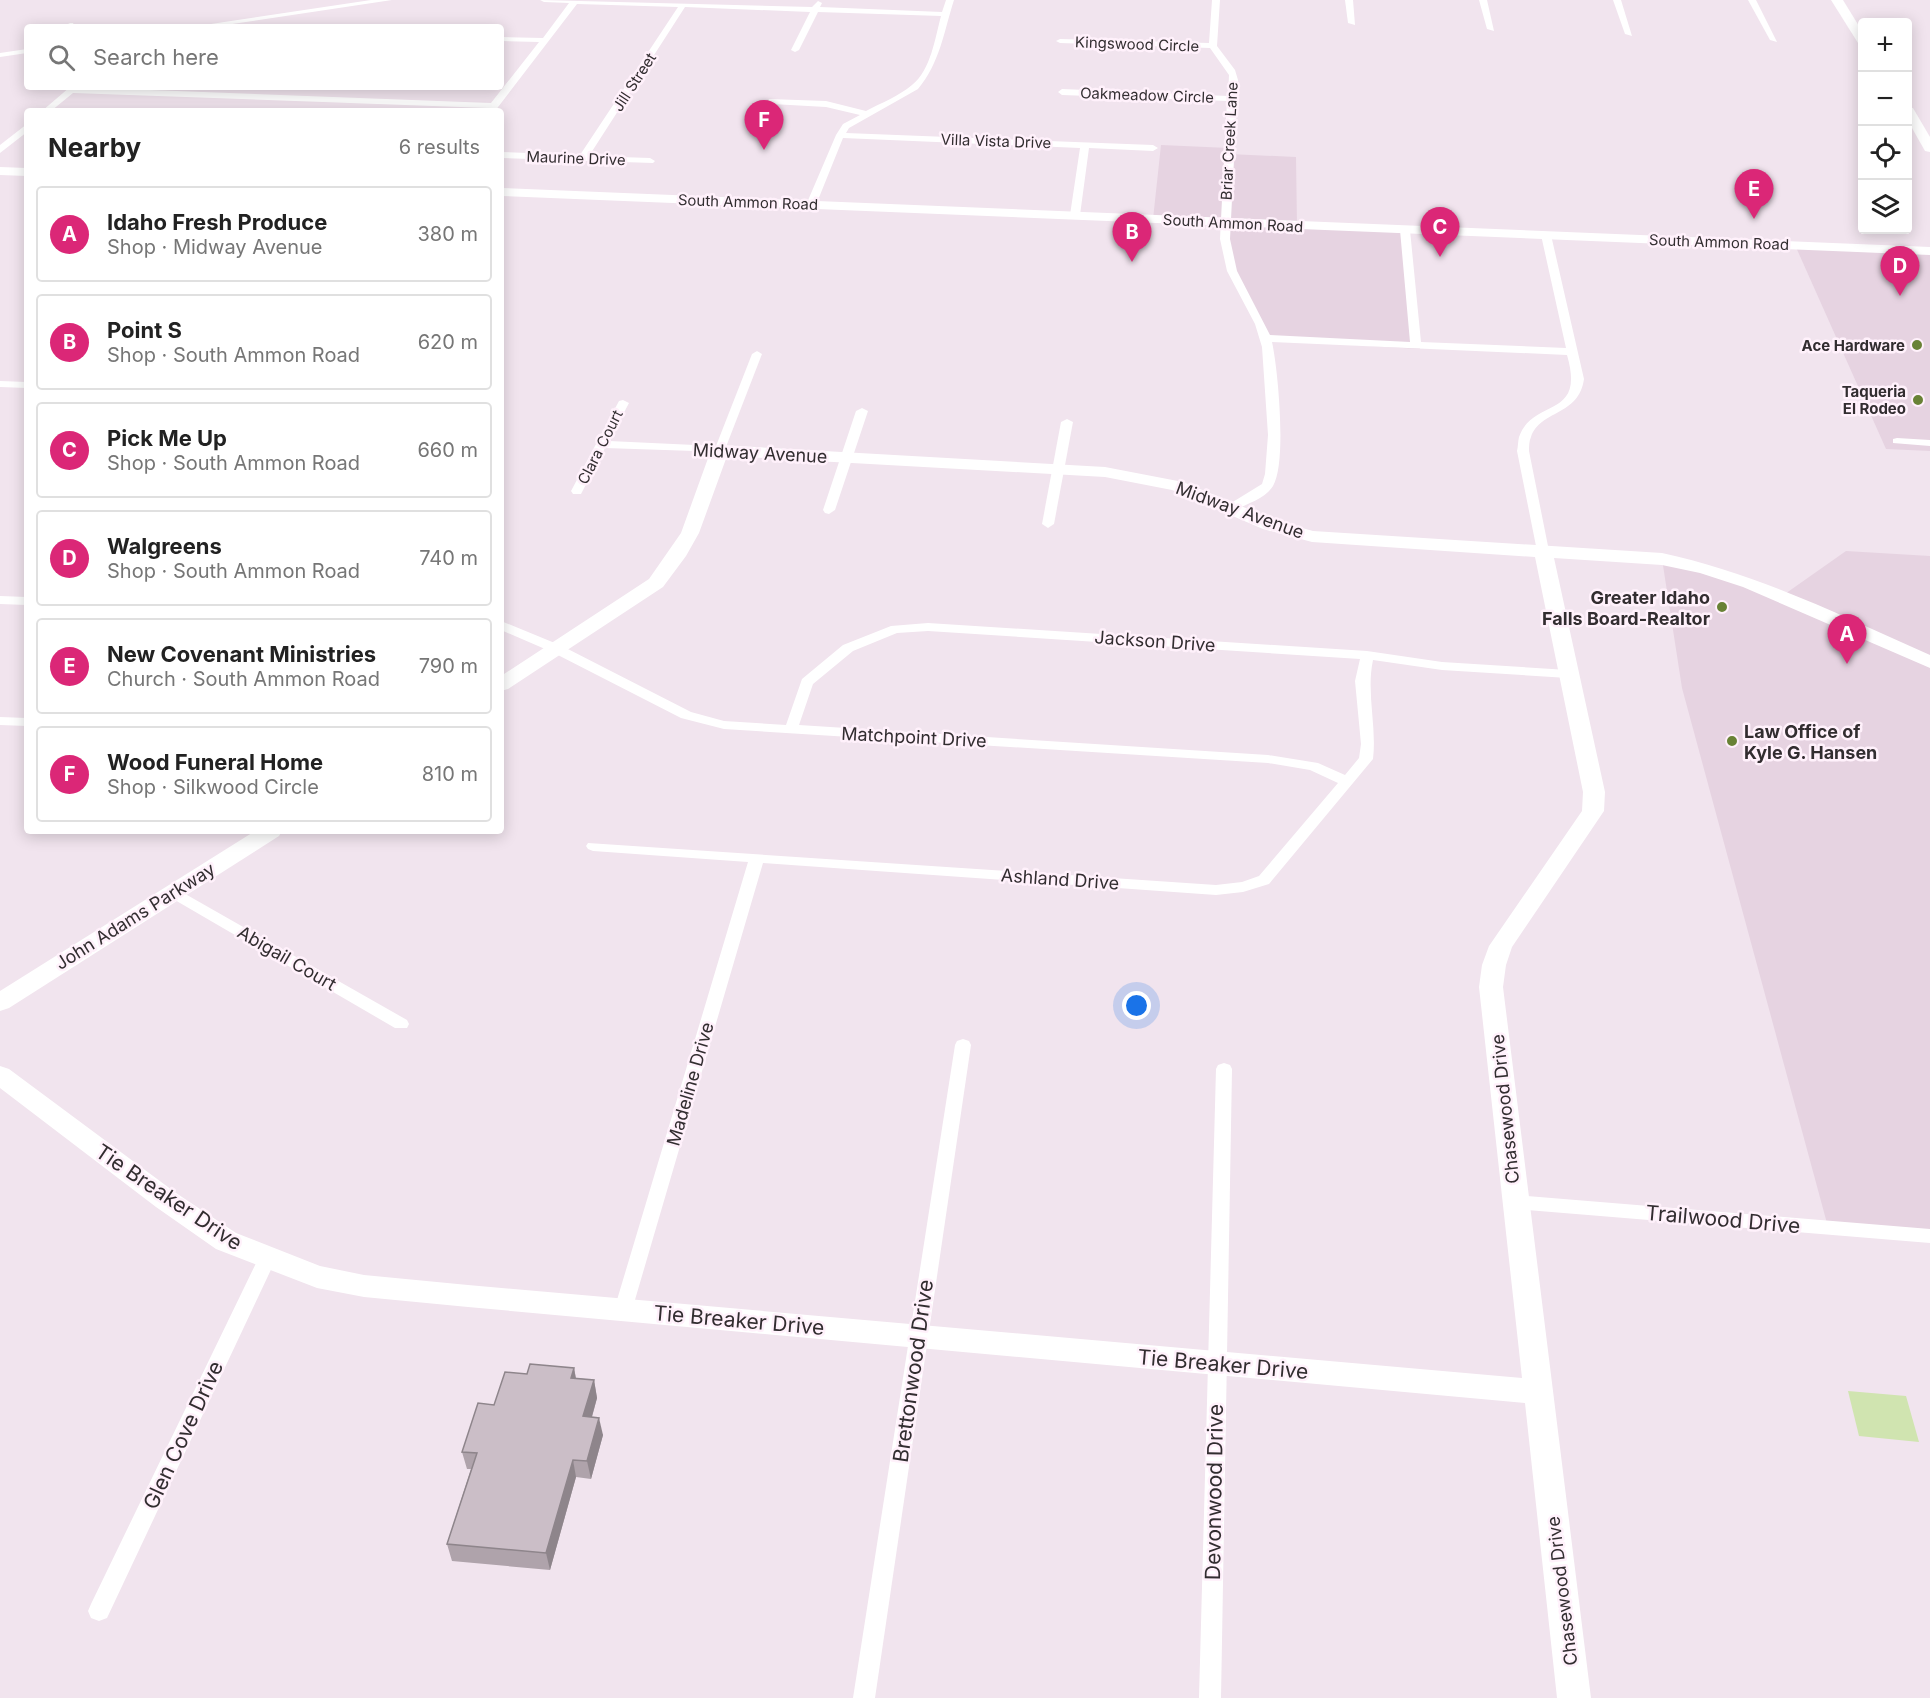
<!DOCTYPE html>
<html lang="en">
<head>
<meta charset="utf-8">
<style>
	:root { --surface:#fff; --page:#f2f2f2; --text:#222; --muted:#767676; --line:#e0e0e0; --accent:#db2777 }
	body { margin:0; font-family:Inter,sans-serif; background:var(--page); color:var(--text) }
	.controls { position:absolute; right:18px; top:18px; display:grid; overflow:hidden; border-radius:6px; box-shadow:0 3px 15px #0003 }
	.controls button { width:54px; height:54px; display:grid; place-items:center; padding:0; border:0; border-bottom:2px solid var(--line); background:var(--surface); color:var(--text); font:30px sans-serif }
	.you { position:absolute; left:1137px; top:1006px; width:21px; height:21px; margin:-15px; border:4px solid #fff; border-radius:50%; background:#1a73e8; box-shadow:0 0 0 9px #1a73e833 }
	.badge { display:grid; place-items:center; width:39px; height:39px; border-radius:50%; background:var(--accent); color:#fff; font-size:20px; font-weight:700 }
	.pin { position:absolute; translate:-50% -50px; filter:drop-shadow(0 2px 3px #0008) }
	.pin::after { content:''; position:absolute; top:32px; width:21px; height:18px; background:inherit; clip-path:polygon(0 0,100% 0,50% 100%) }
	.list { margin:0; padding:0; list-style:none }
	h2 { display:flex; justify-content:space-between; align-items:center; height:78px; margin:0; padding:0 24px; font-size:26px }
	h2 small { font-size:20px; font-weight:400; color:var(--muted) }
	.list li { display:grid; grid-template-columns:39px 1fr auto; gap:18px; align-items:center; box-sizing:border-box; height:96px; margin:0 12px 12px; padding:0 12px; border:2px solid var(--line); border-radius:6px }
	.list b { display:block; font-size:22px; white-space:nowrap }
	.list p { margin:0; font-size:20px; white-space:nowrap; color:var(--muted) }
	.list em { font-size:20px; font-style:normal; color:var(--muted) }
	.icon { flex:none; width:33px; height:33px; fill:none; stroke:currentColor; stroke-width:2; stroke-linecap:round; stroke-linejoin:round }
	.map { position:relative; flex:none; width:1930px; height:1698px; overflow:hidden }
	.search { position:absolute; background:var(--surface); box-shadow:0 3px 15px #0003; left:24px; top:24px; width:480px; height:66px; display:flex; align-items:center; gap:15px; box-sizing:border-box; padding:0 21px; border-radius:6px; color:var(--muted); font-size:22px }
	.panel { position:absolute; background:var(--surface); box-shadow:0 3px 15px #0003; left:24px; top:108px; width:480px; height:726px; border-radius:6px }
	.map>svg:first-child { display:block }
</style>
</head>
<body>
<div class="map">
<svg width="1930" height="1698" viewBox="0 0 1930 1698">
	<rect width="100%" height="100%" fill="#f1e4ee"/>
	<g fill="#e6d3e1">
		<polygon points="1161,145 1229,148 1229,154 1296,157 1297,225 1405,230 1420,349 1266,340 1235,278 1224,222 1153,219"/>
		<polygon points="1795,245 1930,251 1930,451 1886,449"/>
		<polygon points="1846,551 1930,556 1930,1236 1828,1227 1682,688 1662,559 1782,596"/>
	</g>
	<polygon fill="#d0e4b0" points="1848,1391 1906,1396 1919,1442 1859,1436"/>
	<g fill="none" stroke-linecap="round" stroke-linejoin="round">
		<g fill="#fff" fill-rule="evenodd">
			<polygon points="371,0 392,0 212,27 191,27"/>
			<path d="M540,0L812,7L818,1L822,3L820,7L942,12L946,0H954C944,31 940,63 918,89L849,128L846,133L1153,145L1158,148L1153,151L1089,148L1080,215L1075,218L1070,215L1080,148L843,138L816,205L808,207L806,205L836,135L843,124L860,115L826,107L772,104L768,101L769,99L826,101L866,111C881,103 899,96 912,85C931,70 935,38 941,16L818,12L799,50L795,52L791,50L810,12L685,7L589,156L650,158L655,161L653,163L501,158V152L580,155L678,7L577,4L495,111H486L488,108L73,93L51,111H42L70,87L491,103L539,42L501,41V37L543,38L569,3L544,2Z"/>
			<path d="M1212,0H1220L1217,46L1235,70L1238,80L1230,239L1237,271L1270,335L1410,342L1400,230L1405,227L1410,230L1421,342L1566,348L1541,235L1546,232L1551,235L1584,379C1579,416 1540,410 1531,437C1529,441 1529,447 1529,451L1549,551L1547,554L1543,555L1537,551L1517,451C1518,447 1518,441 1519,437C1533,397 1586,420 1567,355L1272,342C1278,369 1287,463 1273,486C1265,499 1246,504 1233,511L1229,512L1223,508L1262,484L1265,474L1268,435L1262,347L1255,324L1227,271L1220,239L1227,101L1062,95L1058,92L1062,89L1228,96L1229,75L1210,48L1060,43L1056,41L1060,39L1209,43Z"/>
			<polygon points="1345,0 1353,0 1355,25 1348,23"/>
			<polygon points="1479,0 1487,0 1494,31 1487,29"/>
			<polygon points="1613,0 1621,0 1632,36 1625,34"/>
			<polygon points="1748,0 1756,0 1777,42 1770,40"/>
			<polygon points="70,23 73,23 75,27 67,27 66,25"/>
			<polygon points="27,49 27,53 0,57 0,53"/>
			<polygon points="27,124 27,132 0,153 0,145"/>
			<polygon points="757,351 762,354 724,452 605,448 581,494 573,494 571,491 619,401 623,400 629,403 609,441 716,446 752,354"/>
			<polygon points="0,381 27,382 27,388 0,387"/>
			<polygon points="862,408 868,411 835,510 829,514 825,513 823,510 856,411"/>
			<polygon points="1067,419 1073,422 1054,524 1048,528 1042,524 1061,422"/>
			<polygon points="1897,438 1930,440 1930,446 1893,443 1893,439"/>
			<polygon points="0,596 27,597 27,605 0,604"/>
			<path d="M501,621L562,646L691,712L724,721L786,725L802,679L843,645L891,626L928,623L1367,651L1442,662L1568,670L1575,674L1568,678L1442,670L1373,660C1366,693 1377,726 1373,759L1269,884L1243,892L1216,895L763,863L632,1310L630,1315L623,1318L616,1315L614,1310L748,862L593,851L588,849L586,846L588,843L1216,885L1242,882L1259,876L1338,783L1310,770L1268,763L724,729L681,718L552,652L501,630ZM928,631L1360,659L1355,681L1361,744L1359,758L1345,775L1318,763L1268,755L799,725L813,684L853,651L897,633Z"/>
			<polygon points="0,717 27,718 27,726 0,725"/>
			<polygon points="173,887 407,1020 409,1024 407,1028 395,1028 168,896 165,892 168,888"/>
			<polygon points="963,1039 969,1041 971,1045 875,1698 853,1698 955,1045 957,1041"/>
			<polygon points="1224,1063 1230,1065 1232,1069 1221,1698 1199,1698 1216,1069 1218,1065"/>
			<polygon points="1516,1195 1930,1229 1930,1243 1516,1209 1510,1207 1507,1202 1510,1197"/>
			<polygon points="267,1252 274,1254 276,1259 107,1618 99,1621 91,1618 88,1611 91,1604 258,1259 260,1254"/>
		</g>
		<g fill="#fff" fill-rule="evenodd">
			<polygon points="1831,0 1843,0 1862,31 1862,44 1858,43"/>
			<polygon points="1908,107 1913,108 1930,137 1930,152 1925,151 1908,121"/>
			<polygon points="0,167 27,168 27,176 0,175"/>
			<polygon points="501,188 1930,247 1930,255 501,196"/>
			<path d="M720,445L1105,467L1183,482L1277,521L1313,531L1662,553C1756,573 1842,616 1930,655V668L1743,587L1700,573L1662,565L1554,558L1605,792L1604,811L1512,947L1506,965L1503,987L1591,1698H1557L1525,1403L468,1307L364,1297L317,1288L216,1249L156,1207L0,1088V1066L9,1069L176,1193L236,1233L320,1266L364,1275L468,1285L1522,1378L1479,987L1482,965L1489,946L1582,811L1583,792L1535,557L1312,542L1263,529L1172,490L1105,477L727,456L699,533L686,556L663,587L508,689L501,691V676L649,579L681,533L711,450Z"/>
			<polygon points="255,831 282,831 279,836 9,1008 0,1011 0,991"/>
		</g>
	</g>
	<polygon fill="#afa3ab" points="574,1368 576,1378 594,1380 597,1398 592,1417 603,1435 591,1479 576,1477 550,1570 452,1561 447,1544 471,1469 467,1469 462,1452 494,1405 527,1374"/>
	<g fill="#8e858b">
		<polygon points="574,1368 577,1386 571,1378"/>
		<polygon points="594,1380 597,1398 587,1434 583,1416"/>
		<polygon points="599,1418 603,1435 591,1479 587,1461"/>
		<polygon points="573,1460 576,1477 550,1570 546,1553"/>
	</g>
	<polygon fill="#cbbec7" stroke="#8e858b" stroke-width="1.5" points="530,1364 574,1368 571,1378 594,1380 583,1416 599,1418 587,1461 573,1460 546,1553 447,1544 477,1453 462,1452 478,1403 494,1405 505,1372 527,1374"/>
	<g fill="#688235" stroke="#fff1fb" stroke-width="2">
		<circle cx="1917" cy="345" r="6"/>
		<circle cx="1918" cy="400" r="6"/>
		<circle cx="1722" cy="607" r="6"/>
		<circle cx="1732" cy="741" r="6"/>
	</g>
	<g text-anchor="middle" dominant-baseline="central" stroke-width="5" stroke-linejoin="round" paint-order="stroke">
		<g font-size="15" fill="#322d30" stroke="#fff1fb">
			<text transform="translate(1137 44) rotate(2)">Kingswood Circle</text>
			<text transform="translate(634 82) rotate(-57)">Jill Street</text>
			<text transform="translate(1147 95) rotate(2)">Oakmeadow Circle</text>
			<text transform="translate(996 141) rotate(2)">Villa Vista Drive</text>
			<text transform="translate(1229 141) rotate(-87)">Briar Creek Lane</text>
			<text transform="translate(576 158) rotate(2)">Maurine Drive</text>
			<text transform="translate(748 202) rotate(2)">South Ammon Road</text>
			<text transform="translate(1233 223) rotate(3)">South Ammon Road</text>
			<text transform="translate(1719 242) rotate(2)">South Ammon Road</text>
			<text transform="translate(600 447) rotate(-63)">Clara Court</text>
		</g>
		<g font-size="15" font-weight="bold" fill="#322d30" stroke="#fff1fb" text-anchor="end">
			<text x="1905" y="345">Ace Hardware</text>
			<text x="1906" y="391">Taqueria<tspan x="1906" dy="17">El Rodeo</tspan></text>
		</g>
		<g font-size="18" fill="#322d30" stroke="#fff1fb">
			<text transform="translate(760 453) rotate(3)">Midway Avenue</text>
			<text transform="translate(1240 510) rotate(20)">Midway Avenue</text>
			<text transform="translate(1155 641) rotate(4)">Jackson Drive</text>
			<text transform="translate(914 737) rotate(3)">Matchpoint Drive</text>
			<text transform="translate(1060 879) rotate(4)">Ashland Drive</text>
			<text transform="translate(135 916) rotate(-32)">John Adams Parkway</text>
			<text transform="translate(287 958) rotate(30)">Abigail Court</text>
			<text transform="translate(690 1084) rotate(-74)">Madeline Drive</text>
			<text transform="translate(1505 1109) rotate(-96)">Chasewood Drive</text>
			<text transform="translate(1562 1591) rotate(-97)">Chasewood Drive</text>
		</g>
		<g font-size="18" font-weight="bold" fill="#322d30" stroke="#fff1fb" text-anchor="end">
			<text x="1710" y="597">Greater Idaho<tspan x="1710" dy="21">Falls Board-Realtor</tspan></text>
			<text x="1744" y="731" text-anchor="start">Law Office of<tspan x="1744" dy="21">Kyle G. Hansen</tspan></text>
		</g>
		<g font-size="21" fill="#322d30" stroke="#fff1fb">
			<text transform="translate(169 1197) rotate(34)">Tie Breaker Drive</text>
			<text transform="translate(1723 1219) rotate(5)">Trailwood Drive</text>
			<text transform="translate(739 1320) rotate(5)">Tie Breaker Drive</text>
			<text transform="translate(1223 1364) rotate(5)">Tie Breaker Drive</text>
			<text transform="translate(913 1371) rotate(-82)">Brettonwood Drive</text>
			<text transform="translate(183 1435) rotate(-65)">Glen Cove Drive</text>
			<text transform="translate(1214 1492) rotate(-89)">Devonwood Drive</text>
		</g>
	</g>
</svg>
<div class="controls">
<button>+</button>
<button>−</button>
<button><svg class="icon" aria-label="locate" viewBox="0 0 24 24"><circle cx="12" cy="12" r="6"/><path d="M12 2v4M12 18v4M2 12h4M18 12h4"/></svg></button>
<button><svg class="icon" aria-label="layers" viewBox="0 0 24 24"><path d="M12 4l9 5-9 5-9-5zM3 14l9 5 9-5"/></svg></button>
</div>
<div class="you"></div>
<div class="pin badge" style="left:1847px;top:664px">A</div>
<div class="pin badge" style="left:1132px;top:262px">B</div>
<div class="pin badge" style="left:1440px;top:257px">C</div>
<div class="pin badge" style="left:1900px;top:296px">D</div>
<div class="pin badge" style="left:1754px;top:219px">E</div>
<div class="pin badge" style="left:764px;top:150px">F</div>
<div class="search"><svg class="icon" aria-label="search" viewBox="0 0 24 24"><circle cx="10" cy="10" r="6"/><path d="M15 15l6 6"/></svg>Search here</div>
<section class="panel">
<h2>Nearby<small>6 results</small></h2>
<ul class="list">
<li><span class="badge">A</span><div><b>Idaho Fresh Produce</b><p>Shop · Midway Avenue</p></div><em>380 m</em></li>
<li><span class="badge">B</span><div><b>Point S</b><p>Shop · South Ammon Road</p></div><em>620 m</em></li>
<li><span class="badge">C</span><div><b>Pick Me Up</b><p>Shop · South Ammon Road</p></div><em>660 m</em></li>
<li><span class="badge">D</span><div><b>Walgreens</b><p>Shop · South Ammon Road</p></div><em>740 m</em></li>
<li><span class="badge">E</span><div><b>New Covenant Ministries</b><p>Church · South Ammon Road</p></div><em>790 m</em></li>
<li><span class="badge">F</span><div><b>Wood Funeral Home</b><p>Shop · Silkwood Circle</p></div><em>810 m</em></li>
</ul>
</section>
</div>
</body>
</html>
